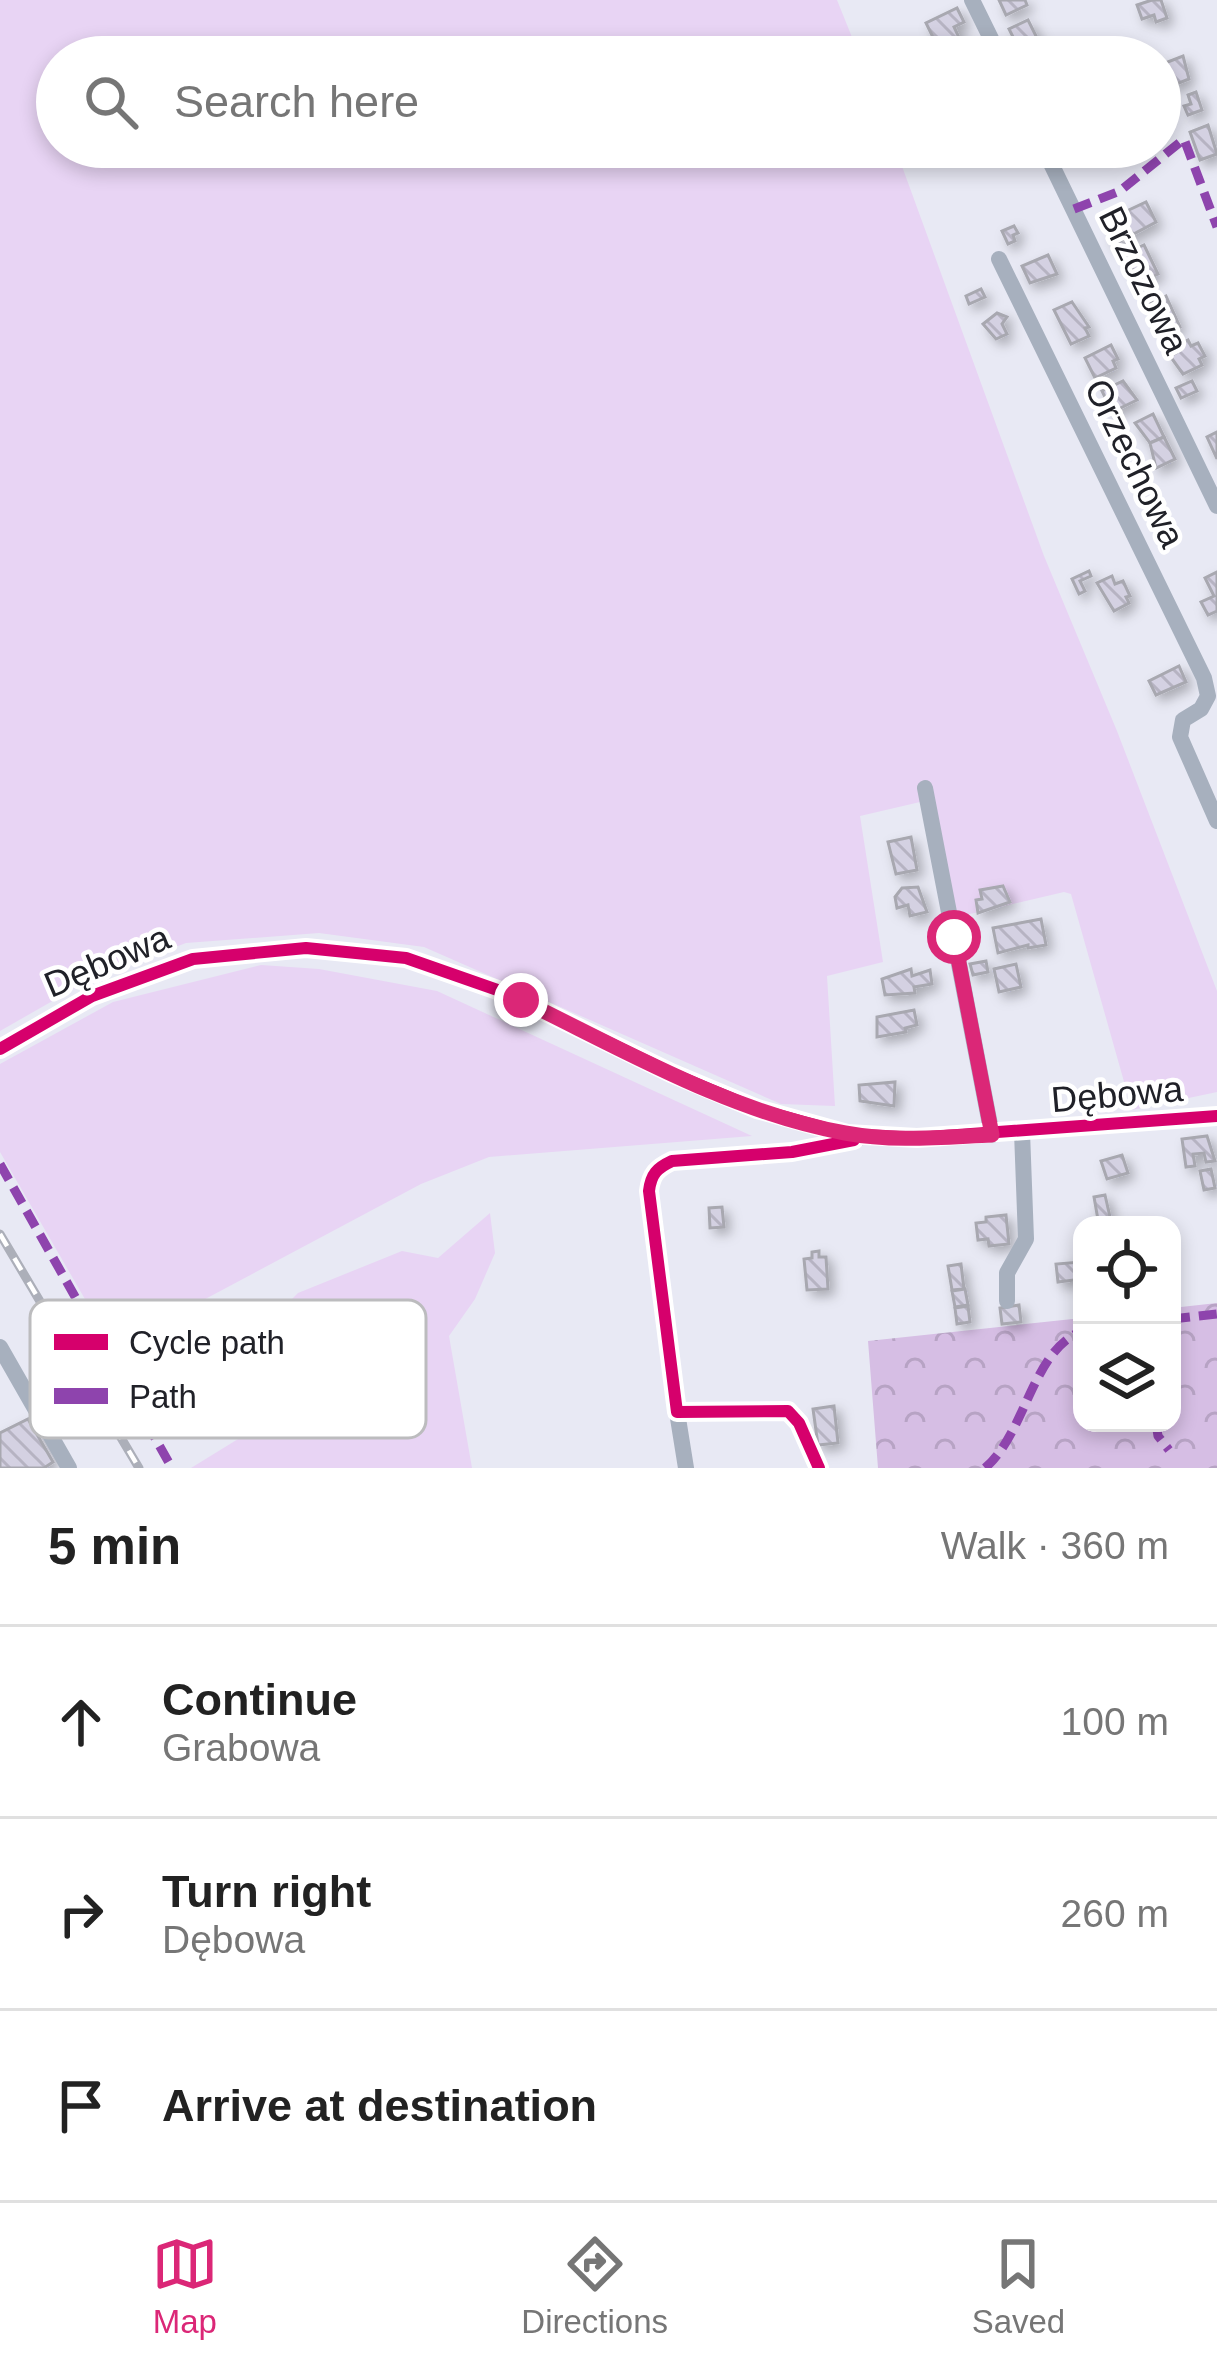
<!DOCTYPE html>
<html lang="en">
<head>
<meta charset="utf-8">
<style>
	:root { --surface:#fff; --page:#f2f2f2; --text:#222; --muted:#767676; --line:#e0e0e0; --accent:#db2777 }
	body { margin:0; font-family:Arial,sans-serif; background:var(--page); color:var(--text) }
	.controls { position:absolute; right:36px; bottom:36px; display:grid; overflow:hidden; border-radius:24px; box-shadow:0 6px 18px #0003 }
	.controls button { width:108px; height:108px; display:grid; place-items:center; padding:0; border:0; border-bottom:3px solid var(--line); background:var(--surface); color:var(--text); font:60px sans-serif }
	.stop { position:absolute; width:36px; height:36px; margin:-27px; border:9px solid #db2777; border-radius:50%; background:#fff }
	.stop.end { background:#db2777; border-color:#fff; box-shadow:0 3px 12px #0008 }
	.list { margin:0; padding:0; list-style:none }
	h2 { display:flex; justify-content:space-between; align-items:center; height:156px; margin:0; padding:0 48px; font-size:51px }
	h2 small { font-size:39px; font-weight:400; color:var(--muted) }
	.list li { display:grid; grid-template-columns:78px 1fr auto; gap:36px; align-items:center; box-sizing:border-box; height:192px; padding:0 48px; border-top:3px solid var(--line) }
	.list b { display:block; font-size:45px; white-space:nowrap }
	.list p { margin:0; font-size:39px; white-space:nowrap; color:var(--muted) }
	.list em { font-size:39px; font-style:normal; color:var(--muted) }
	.icon { flex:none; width:66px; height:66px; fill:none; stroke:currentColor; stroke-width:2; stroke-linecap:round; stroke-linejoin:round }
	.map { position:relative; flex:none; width:1217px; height:1468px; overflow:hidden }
	.search { position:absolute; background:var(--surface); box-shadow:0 6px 18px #0003; left:36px; right:36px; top:36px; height:132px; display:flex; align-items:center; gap:30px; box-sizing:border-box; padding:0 42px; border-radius:66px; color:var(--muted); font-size:45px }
	.sheet { height:732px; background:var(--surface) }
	nav { display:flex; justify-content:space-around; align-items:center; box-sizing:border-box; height:168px; border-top:3px solid var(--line); background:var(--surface); font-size:33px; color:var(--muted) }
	nav a { display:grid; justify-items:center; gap:6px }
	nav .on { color:var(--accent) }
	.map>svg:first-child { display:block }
</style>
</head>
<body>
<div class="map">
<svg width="1217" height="1468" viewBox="0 0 1217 1468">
	<defs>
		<pattern id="forest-crowns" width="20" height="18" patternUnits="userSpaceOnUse" patternTransform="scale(3)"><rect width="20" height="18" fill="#d6bee4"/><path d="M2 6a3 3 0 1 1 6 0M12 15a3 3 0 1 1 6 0" fill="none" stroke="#b7a3c4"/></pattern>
		<pattern id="building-back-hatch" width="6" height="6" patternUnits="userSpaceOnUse" patternTransform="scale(3)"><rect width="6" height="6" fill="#d4d1e2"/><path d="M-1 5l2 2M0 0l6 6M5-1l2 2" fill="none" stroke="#b6b3c2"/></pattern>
		<filter id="shadow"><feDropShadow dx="5.5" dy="5.5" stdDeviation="6" flood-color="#0004"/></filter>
	</defs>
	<rect width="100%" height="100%" fill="#e8e9f4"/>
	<g fill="#e8d4f4">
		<polygon points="0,0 837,0 860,57 57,57 57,147 895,147 1044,556 1117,731 1217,991 1217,1092 1132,1110 1071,894 1064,892 953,918 933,799 860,816 883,962 827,976 835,1106 781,1104 424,947 319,933 186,943 91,979 0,1031"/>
		<polygon points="261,965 319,969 437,991 752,1136 489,1157 421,1184 117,1346 108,1339 0,1152 0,1064 113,1002"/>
		<polygon points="490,1213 495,1253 475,1299 449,1336 472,1468 191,1468 256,1428 229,1369 156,1409 133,1372 162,1352 203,1342 253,1338 298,1293 402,1251 438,1258"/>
	</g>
	<polygon fill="url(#forest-crowns)" points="1217,1303 1217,1468 878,1468 868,1341 1082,1318 1082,1423 1172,1423 1172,1308"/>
	<g fill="url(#building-back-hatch)" stroke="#a8a8b0" stroke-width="3" filter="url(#shadow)">
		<polygon points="999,0 1025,0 1027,5 1006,15"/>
		<polygon points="1152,0 1161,0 1167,18 1156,22 1154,15 1142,19 1137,5"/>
		<polygon points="957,8 964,22 954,27 962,44 941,54 926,23"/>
		<polygon points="1028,20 1041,46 1022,55 1009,29"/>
		<polygon points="1183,56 1189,79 1174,85 1160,65"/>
		<polygon points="1196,92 1202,110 1188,115 1184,106 1191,104 1188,95"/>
		<polygon points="1208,125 1217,154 1200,160 1190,132"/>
		<polygon points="1146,202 1156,222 1113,245 1107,233 1117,228 1112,218"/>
		<polygon points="1014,226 1018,233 1013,235 1015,241 1008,244 1002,231"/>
		<polygon points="1144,245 1158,274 1138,283 1124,254"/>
		<polygon points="1048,255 1057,274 1030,283 1022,266"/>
		<polygon points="981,289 985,297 969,304 966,296"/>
		<polygon points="1166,296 1180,327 1166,334 1150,304"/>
		<polygon points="1072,302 1089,327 1085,328 1089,336 1071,344 1054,310"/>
		<polygon points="997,313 1007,317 1002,324 1007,334 996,339 983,324"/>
		<polygon points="1188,340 1191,346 1198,343 1205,356 1199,359 1202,365 1183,374 1170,356 1176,353 1172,347"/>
		<polygon points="1111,345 1118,359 1113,361 1116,368 1095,378 1085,358"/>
		<polygon points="1123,381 1137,400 1112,412 1102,391"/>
		<polygon points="1192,381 1197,391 1181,398 1176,388"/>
		<polygon points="1153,414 1164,437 1150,443 1135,423"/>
		<polygon points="1217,432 1217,459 1207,437"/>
		<polygon points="1164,437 1175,459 1156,468 1150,443"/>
		<polygon points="1089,571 1091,576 1080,581 1085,591 1079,594 1072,579"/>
		<polygon points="1217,572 1217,611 1208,615 1201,602 1214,596 1205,578"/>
		<polygon points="1112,576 1115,584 1123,581 1130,596 1126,597 1129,603 1114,611 1097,583"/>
		<polygon points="1179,666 1186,682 1156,695 1149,681"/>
		<polygon points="911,837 917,870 896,874 888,842"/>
		<polygon points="1003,886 1010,902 978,913 976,900 982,899 980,890"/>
		<polygon points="918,887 927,912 910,916 908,905 897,908 895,897 902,888"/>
		<polygon points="1041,919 1046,945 1028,948 1028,945 998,953 993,928"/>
		<polygon points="986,961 988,972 973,975 970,964"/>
		<polygon points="1016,964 1021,987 999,992 994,969"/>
		<polygon points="911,969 912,976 930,970 932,984 914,987 915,993 885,995 882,979"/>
		<polygon points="914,1010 917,1025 905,1028 906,1032 877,1037 877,1017"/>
		<polygon points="895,1082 894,1106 860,1101 859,1085"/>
		<polygon points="1207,1136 1215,1161 1206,1162 1204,1153 1193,1154 1195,1166 1186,1167 1182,1139"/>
		<polygon points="1122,1155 1128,1173 1107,1179 1101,1161"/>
		<polygon points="1211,1169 1215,1188 1204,1190 1200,1171"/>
		<polygon points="1105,1195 1110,1217 1098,1220 1094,1197"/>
		<polygon points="722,1207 724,1227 710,1228 709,1208"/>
		<polygon points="1006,1215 1009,1244 989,1246 988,1239 978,1240 976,1223 986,1222 986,1217"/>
		<polygon points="819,1251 819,1257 826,1257 828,1289 807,1290 804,1259 812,1258 812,1252"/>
		<polygon points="1080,1262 1082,1279 1058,1282 1056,1264"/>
		<polygon points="961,1264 964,1289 952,1290 948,1266"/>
		<polygon points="965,1289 968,1305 955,1307 952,1291"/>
		<polygon points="1019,1305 1021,1322 1002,1324 1000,1308"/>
		<polygon points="968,1306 970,1322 957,1324 955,1308"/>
		<polygon points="834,1406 838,1443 818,1445 813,1409"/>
		<polygon points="28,1419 53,1462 44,1468 0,1468 0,1433"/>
	</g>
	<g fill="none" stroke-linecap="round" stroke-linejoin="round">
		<g stroke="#a7b0be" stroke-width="16">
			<polyline points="972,0 1000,57"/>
			<polyline points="1043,147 1217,506"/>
			<polyline points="999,259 1204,678 1208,696 1201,709 1183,720 1180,737 1217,821"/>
			<polyline points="925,788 992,1135"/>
			<polyline points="0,1049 92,996 193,959 306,948 406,958 509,994 671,1073 757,1109 847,1134 917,1138 1217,1116"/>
			<polyline points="1007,1301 1007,1273 1026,1239 1022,1132"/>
			<polyline points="0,1347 69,1468"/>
			<polyline points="677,1412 686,1468"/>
			<path d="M819,1468L799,1423L788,1411L677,1412L649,1191C651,1174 657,1168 672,1161L792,1152L859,1138"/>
		</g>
		<g stroke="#acafb9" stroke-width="9">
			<polyline id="rail" points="0,1234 139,1468"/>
		</g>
		<use href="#rail" stroke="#fff" stroke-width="4.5" stroke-dasharray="14" stroke-linecap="butt"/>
		<g stroke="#8e44ad" stroke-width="9" stroke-dasharray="18 9" stroke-linecap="butt">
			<polyline points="1074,209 1120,191 1184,139 1217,227"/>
			<polyline points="0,1164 172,1468"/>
			<polyline points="1172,1319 1217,1314"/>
			<polyline points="1156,1423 1158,1436 1169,1450"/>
			<path d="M985,1468C1026,1433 1032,1350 1082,1331"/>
		</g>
		<g stroke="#fff" stroke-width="20">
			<g id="cycleway">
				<polyline points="0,1049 92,996 193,959 306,948 406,958 509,994 671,1073 757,1109 847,1134 917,1138 1217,1116"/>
				<path d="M819,1468L799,1423L788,1411L677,1412L649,1191C651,1174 657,1168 672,1161L792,1152L854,1140"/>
			</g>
		</g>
		<use href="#cycleway" stroke="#d6006c" stroke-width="12"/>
	</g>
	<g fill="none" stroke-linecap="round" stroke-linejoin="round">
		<path stroke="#db2777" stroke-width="15" d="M521,1000C624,1050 730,1112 845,1133C893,1142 944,1137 992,1135L954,937"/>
	</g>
	<g text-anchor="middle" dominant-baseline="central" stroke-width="9" stroke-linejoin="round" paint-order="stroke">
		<g font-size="36" fill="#202128" stroke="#fff">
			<text transform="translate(1144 280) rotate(64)">Brzozowa</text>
			<text transform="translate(1135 463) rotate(64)">Orzechowa</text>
			<text transform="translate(107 961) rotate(-23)">Dębowa</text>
			<text transform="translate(1117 1094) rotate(-5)">Dębowa</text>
		</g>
	</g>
	<rect x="30" y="1300" width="396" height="138" rx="18" fill="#fff" stroke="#bcbcbe" stroke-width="3"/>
	<rect x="54" y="1334" width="54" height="16" fill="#d6006c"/>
	<rect x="54" y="1388" width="54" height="16" fill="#8e44ad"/>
	<g font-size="33" fill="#202128">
		<text x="129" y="1354">Cycle path</text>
		<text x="129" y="1408">Path</text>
	</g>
</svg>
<div class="controls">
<button><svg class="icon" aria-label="locate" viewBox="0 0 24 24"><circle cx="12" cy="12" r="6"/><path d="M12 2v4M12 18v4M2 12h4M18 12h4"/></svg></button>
<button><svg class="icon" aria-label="layers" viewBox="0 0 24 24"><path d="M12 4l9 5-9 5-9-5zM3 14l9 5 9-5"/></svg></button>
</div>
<div class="stop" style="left:954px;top:937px"></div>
<div class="stop end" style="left:521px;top:1000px"></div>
<div class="search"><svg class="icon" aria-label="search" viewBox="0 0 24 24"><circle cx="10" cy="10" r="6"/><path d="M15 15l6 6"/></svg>Search here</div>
</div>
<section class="sheet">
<h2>5 min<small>Walk · 360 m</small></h2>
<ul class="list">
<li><svg class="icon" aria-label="ahead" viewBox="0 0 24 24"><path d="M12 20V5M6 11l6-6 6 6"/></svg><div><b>Continue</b><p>Grabowa</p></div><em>100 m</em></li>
<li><svg class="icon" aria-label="right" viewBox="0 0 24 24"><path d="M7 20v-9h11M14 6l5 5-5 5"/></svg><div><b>Turn right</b><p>Dębowa</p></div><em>260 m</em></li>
<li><svg class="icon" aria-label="arrive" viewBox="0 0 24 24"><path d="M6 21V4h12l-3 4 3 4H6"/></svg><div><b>Arrive at destination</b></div></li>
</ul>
</section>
<nav>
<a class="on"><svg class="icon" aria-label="map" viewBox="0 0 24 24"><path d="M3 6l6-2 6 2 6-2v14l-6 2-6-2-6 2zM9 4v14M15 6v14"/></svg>Map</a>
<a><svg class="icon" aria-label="directions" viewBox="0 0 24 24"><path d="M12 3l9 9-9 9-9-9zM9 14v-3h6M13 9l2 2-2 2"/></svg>Directions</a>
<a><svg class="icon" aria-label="saved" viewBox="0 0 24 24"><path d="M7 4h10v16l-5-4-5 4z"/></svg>Saved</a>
</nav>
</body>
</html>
